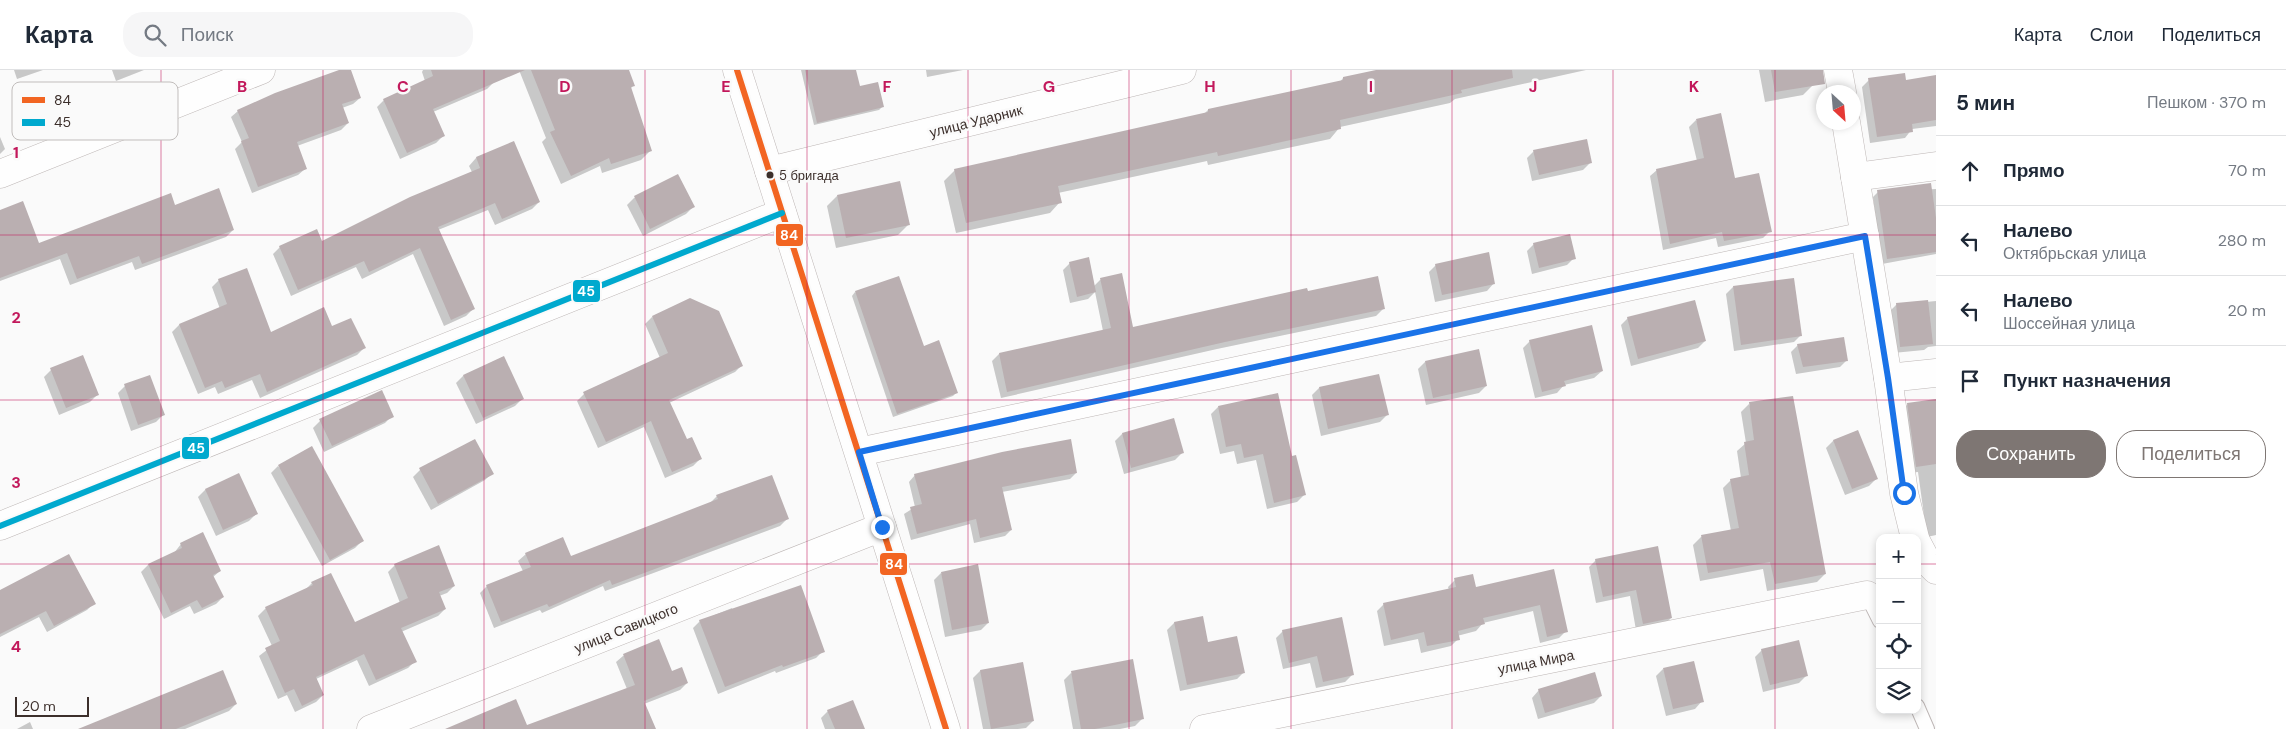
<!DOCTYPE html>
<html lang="ru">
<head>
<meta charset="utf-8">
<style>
	:root { --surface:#fff; --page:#f6f6f7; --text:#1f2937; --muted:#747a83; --line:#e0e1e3; --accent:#7e7673 }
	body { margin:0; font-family:"DM Sans",sans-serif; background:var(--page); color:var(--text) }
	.controls { position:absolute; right:15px; bottom:15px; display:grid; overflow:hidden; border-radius:10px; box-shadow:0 2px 8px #0003 }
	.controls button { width:45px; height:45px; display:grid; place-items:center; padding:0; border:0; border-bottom:1px solid var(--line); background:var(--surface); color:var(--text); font:25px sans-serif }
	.compass { position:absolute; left:1816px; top:15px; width:45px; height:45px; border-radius:50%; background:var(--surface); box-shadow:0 2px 8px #0003; rotate:154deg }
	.scale { position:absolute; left:15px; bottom:12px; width:74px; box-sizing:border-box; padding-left:5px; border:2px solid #3c2f2b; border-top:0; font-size:14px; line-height:18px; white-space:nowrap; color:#3c2f2b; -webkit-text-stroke:4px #fafafa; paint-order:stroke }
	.stop { position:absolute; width:15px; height:15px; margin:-11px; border:4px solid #1a73e8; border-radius:50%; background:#fff }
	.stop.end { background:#1a73e8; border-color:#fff; box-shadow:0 1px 5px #0008 }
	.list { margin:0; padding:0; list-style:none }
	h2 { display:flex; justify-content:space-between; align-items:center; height:65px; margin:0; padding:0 20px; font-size:21px }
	h2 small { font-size:16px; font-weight:400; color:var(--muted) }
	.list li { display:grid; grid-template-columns:32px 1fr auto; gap:15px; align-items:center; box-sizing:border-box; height:70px; padding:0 20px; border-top:1px solid var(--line) }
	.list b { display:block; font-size:19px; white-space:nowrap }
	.list p { margin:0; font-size:16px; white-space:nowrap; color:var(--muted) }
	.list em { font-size:16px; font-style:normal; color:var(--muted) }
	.actions { display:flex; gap:10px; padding:15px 20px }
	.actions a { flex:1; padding:11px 0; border:1px solid var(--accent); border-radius:20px; text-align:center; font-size:18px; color:var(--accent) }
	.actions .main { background:var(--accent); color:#fff }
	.icon { flex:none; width:28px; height:28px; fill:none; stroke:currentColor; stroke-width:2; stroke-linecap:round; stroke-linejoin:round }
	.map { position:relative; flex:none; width:1936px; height:659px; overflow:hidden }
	header { display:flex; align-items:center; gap:30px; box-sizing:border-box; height:70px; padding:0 25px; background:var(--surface); border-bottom:1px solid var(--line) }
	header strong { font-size:24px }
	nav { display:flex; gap:28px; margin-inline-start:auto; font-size:18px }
	.search { width:350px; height:45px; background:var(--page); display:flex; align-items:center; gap:12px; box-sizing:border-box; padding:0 18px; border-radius:20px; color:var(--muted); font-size:19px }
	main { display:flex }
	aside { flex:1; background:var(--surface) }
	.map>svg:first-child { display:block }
</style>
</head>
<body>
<header>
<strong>Карта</strong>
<div class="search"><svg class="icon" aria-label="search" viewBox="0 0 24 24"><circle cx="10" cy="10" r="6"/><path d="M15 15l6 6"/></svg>Поиск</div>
<nav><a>Карта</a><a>Слои</a><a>Поделиться</a></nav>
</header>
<main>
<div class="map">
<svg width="1936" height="659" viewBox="0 0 1936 659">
	<rect width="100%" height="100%" fill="#fafafa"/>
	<g fill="#0003">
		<polygon points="14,0 43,0 17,9"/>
		<polygon points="112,0 144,0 116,11"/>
		<polygon points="342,0 350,0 360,28 353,34 342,38 348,53 341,60 297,76 305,99 298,105 252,123 235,79 242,72 231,47 238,41"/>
		<polygon points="423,0 489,0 494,12 487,19 433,42 443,66 436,73 400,89 377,37 384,30 425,11 422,2"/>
		<polygon points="519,0 627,0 634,15 630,19 650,81 641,90 602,103 600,96 561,114 542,72 546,68"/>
		<polygon points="801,0 855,0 859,17 882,37 879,40 814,55"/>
		<polygon points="926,0 963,0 927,7"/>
		<polygon points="1382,0 1586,0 1455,29 1450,33 1340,57 1330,69 1208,95 1207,91 1058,123 1060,132 1050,143 956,163 944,111 955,100 1204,44 1208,40 1340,12 1343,8"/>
		<polygon points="1759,0 1810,0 1813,15 1803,25 1765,32"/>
		<polygon points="1936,7 1936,56 1912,59 1905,68 1870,73 1862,17 1869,10 1905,11"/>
		<polygon points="1696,50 1734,110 1770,161 1763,168 1718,177 1716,168 1663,180 1650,106 1657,100 1697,91 1689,57"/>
		<polygon points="0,67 5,79 0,84"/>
		<polygon points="513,73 539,132 532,139 495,155 488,140 438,160 473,239 466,246 444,256 413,184 362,209 356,197 291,226 273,184 280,177 321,172 472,102 469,96 476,88"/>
		<polygon points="1534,81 1590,93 1583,100 1532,111 1527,88"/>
		<polygon points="678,106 693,137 686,144 643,166 627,135 634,128"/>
		<polygon points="1936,119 1936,184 1882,194 1873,127 1878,122"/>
		<polygon points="837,126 908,155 898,165 836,178 827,136"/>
		<polygon points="0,141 38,175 233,160 226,167 135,200 132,192 70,215 60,189 0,211"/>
		<polygon points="1534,174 1574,188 1567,195 1532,204 1527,181"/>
		<polygon points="1070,193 1094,216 1100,210 1121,205 1132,258 1307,222 1383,239 1376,246 1217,279 1001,328 992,291 999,284 1103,261 1095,222 1088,229 1070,233 1063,200"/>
		<polygon points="1436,195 1494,213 1487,221 1435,232 1429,202"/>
		<polygon points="219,210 270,264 332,258 364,278 357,285 260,328 252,310 218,324 215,317 198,324 172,262 179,255 220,239 212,217"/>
		<polygon points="1733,217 1801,265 1794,272 1734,281 1726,224"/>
		<polygon points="855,222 923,277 956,323 953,326 893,347 852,226"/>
		<polygon points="1936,231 1936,276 1928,277 1924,280 1893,283 1889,242 1896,235"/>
		<polygon points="652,247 742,295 735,302 669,333 687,371 700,389 693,396 665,408 644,357 598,378 577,331 584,324 660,288 645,254"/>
		<polygon points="1628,248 1705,271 1698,278 1631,296 1621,255"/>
		<polygon points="1530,271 1602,301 1594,308 1564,315 1557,323 1535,328 1523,278"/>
		<polygon points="1798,275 1847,290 1840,297 1796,304 1791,282"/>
		<polygon points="503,287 522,329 515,336 476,354 456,313 463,306"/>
		<polygon points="1425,292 1486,316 1479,323 1426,335 1418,299"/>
		<polygon points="51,300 97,325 90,332 59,345 44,307"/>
		<polygon points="125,316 163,345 156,352 131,361 118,323"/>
		<polygon points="1319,318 1387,345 1380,352 1321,366 1312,325"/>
		<polygon points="1936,330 1936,465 1927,467 1918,402 1909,403 1901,341 1908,334"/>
		<polygon points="1749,334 1825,504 1817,512 1767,521 1763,499 1700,511 1693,475 1701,467 1731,461 1723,418 1731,410 1741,408 1737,381 1746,373 1741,342"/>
		<polygon points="1218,337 1291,388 1304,425 1297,432 1267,439 1256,390 1237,394 1234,381 1220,384 1211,344"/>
		<polygon points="392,346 385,353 324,382 313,358 320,351"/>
		<polygon points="1857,362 1876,409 1869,416 1845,425 1826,378 1833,371"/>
		<polygon points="1122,364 1182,383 1175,390 1124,404 1115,371"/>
		<polygon points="474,370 492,403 485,410 431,440 413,407 420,400"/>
		<polygon points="278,396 362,471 355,478 322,496 271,403"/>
		<polygon points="1076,403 1070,409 1002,422 1011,460 1005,466 974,473 970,454 911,470 904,444 915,437 909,412 915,405"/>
		<polygon points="239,404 256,444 249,451 216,466 198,427 205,420"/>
		<polygon points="717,426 787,449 780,456 605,521 603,516 542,543 540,540 494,558 480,523 487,516 523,501 518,491 526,484 562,468 571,487 710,433"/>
		<polygon points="181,474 220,501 213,507 223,527 216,534 194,544 190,536 164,549 141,502 148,495 174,483"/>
		<polygon points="1657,478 1671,548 1664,555 1636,560 1630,526 1596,533 1589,497 1596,490"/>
		<polygon points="395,495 454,516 447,523 439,526 445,539 438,546 401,562 415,591 408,598 369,616 357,590 316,609 323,625 316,632 295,642 287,625 278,629 259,586 272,576 258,546 266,538 304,521 312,513 354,554 400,533 388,502"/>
		<polygon points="1553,500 1566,561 1559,568 1540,573 1533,541 1483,553 1476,561 1457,566 1458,569 1451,576 1421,583 1418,569 1384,576 1377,541 1384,534 1449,520 1448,517 1455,510 1475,518"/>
		<polygon points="941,503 988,553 981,560 945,567 934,510"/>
		<polygon points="0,520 94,533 87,540 47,562 39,547 0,567"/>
		<polygon points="732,538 733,541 823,581 816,588 776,603 775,601 718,624 693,558 700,551"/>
		<polygon points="1202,547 1207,573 1244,602 1237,609 1180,621 1167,560 1174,553"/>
		<polygon points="1283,561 1352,605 1345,612 1316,618 1310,593 1283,599 1276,568"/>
		<polygon points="658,571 671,603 687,613 680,620 644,634 654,659 460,659 526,657 627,619 616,592 623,586"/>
		<polygon points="1762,580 1806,606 1799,613 1763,622 1755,587"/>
		<polygon points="1022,593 1033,651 1026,658 1018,659 983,659 973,608 980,601"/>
		<polygon points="1663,599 1702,631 1695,639 1666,646 1656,606"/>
		<polygon points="1071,603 1142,649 1135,656 1120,659 1073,659 1064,610"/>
		<polygon points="1539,620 1601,626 1594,633 1538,649 1532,628"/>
		<polygon points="236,634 229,641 185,659 85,659"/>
		<polygon points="828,641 863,659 825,659 821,648"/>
		<polygon points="30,652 33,659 17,659"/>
	</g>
	<g fill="#baafb1">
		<polygon points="339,0 351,0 361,28 342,34 349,53 297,72 307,99 258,117 241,71 249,68 237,40 275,23"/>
		<polygon points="431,0 525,0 433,39 445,66 407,83 383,29 433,6"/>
		<polygon points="531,0 629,0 635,16 631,17 652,81 611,94 609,88 571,106 550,62 555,60"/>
		<polygon points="805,0 856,0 860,16 878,12 884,37 817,53"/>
		<polygon points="1376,0 1512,0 1513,8 1461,20 1462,23 1340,50 1341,59 1218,86 1217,82 1058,116 1062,133 966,153 954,99 1208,42 1208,39 1343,10 1343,7"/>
		<polygon points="1771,0 1823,0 1825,14 1775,22"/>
		<polygon points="1905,3 1906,10 1936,5 1936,50 1912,54 1913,62 1877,67 1868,8"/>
		<polygon points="1721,43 1735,108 1759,103 1772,162 1724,171 1722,162 1670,174 1656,99 1704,88 1696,49"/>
		<polygon points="1587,69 1592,93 1539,105 1533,80"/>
		<polygon points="514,71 540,132 502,149 495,133 438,157 475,239 451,250 420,178 369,202 364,191 298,220 279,176 317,159 322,171 410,127 480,98 476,87"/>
		<polygon points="678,104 695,137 650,159 634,126"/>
		<polygon points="900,111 910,155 846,168 837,125"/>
		<polygon points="1931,113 1936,148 1936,182 1887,189 1877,120"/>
		<polygon points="219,118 234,160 142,194 139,186 77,209 67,183 0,208 0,140 23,131 39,173 171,123 175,135"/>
		<polygon points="1570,164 1576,189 1539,198 1533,173"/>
		<polygon points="1489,182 1495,214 1442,225 1435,194"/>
		<polygon points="1089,187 1096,222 1077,227 1069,192"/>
		<polygon points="247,198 271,262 324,237 332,256 351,248 366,278 267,322 260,304 225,318 222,311 205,318 179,254 227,234 218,209"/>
		<polygon points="1122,203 1133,257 1307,218 1308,221 1378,206 1385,239 1225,272 1007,322 999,283 1111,258 1100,208"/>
		<polygon points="899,206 924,276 939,270 958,323 897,344 855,221"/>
		<polygon points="1794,208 1802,266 1741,275 1733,216"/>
		<polygon points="690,228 719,241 743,296 669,330 687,369 692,367 702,389 672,402 651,351 606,372 583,322 668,283 652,246"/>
		<polygon points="1695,230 1706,271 1638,289 1627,247"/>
		<polygon points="1928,230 1933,274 1900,277 1896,233"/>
		<polygon points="1592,255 1603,301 1564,311 1566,316 1542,322 1529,270"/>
		<polygon points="1844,267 1848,291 1803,297 1797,274"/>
		<polygon points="1479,279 1487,316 1433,328 1425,291"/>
		<polygon points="83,285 99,325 66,338 50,298"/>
		<polygon points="504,286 524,329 483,348 463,305"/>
		<polygon points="1379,304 1389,345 1328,359 1319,317"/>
		<polygon points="150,305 165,345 138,355 124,314"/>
		<polygon points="382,320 394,347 332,376 319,349"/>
		<polygon points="1278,323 1292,386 1296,385 1306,425 1274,433 1263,384 1244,388 1241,374 1226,377 1218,336"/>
		<polygon points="1793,326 1826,504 1775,514 1770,492 1708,503 1701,465 1739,458 1730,409 1749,405 1744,372 1754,370 1749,332"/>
		<polygon points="1936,329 1936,394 1916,397 1907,333"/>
		<polygon points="1174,348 1184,383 1131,398 1122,363"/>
		<polygon points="1858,360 1878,409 1852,419 1833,370"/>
		<polygon points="475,369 494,404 438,434 419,398"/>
		<polygon points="1071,369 1077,403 1002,417 1012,460 980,468 976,449 917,464 910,437 922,434 914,404 1002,382"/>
		<polygon points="312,376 364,471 330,490 278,395"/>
		<polygon points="239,403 258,444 223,460 205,419"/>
		<polygon points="772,405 789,449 612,515 610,510 549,537 547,534 501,552 486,515 531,497 525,483 563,467 571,486 718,429 716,425"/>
		<polygon points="203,462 221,501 213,505 224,527 202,538 197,530 171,543 148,494 182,478 180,473"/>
		<polygon points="439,475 455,516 439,522 446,539 401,558 417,592 376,610 364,584 316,607 324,625 302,636 294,619 285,623 265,578 280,571 265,537 313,515 311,512 331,503 355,552 408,528 394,494"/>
		<polygon points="1658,476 1672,548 1643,554 1636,520 1603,527 1595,489"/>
		<polygon points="69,484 96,534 54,556 46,541 0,564 0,520"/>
		<polygon points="978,494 989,553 952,560 941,502"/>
		<polygon points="1554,499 1568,562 1547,567 1540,535 1483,548 1485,554 1458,561 1460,570 1427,576 1424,562 1391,570 1383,533 1456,517 1454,508 1473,504 1476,517"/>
		<polygon points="801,515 825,582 783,597 782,595 725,617 699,550"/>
		<polygon points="1203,546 1208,572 1237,566 1245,603 1187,615 1174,552"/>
		<polygon points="1342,547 1354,605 1323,612 1317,586 1289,593 1282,560"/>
		<polygon points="659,569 672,601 682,597 688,613 644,631 656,659 445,659 516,629 527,655 635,615 623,584"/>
		<polygon points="1799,570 1808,606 1770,615 1761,579"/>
		<polygon points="1133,589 1144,649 1095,659 1081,659 1071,601"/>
		<polygon points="1694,591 1704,632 1673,639 1663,598"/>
		<polygon points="1023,592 1034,651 991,659 980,600"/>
		<polygon points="223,600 237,634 176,659 78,659"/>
		<polygon points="1595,602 1602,626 1545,643 1538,619"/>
		<polygon points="853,630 865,659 835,659 827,640"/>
	</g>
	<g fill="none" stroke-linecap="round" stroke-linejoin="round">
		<g stroke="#beb7b6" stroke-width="16">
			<g id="lane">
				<polyline points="1867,525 1880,551"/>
				<polyline points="1917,636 1927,659"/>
			</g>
		</g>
		<g stroke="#beb7b6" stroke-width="29">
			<g id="street">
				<polyline points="1838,0 1842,22"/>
				<polyline points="1846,52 1888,308 1904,423 1915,468"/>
				<polyline points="769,101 1182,0"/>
				<polyline points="0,104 261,0"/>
				<polyline points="1855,107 1936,96"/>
				<polyline points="1888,308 1936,303"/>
				<polyline points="859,382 1865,166"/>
				<polyline points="0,456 782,143"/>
				<polyline points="1917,473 1926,490 1936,500"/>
				<polyline points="371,659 882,457"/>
				<polyline points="1204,659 1867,525"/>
			</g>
		</g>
		<g stroke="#beb7b6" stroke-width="29">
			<polyline id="secondary" points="737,0 946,659"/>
		</g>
		<use href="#lane" stroke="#fefefe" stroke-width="14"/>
		<use href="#street" stroke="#fefefe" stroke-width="28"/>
		<use href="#secondary" stroke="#fefefe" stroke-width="28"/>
		<g stroke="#fafafa" stroke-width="10">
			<polyline id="bus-1" points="737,0 946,659"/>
		</g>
		<g stroke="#fafafa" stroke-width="10">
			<polyline id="bus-2" points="0,456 782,143"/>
		</g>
		<use href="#bus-1" stroke="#f26522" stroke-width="6"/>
		<use href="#bus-2" stroke="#00a9ce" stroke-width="6"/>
	</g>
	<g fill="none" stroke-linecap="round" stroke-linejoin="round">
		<polyline stroke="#1a73e8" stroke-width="6" points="882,457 859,382 1865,166 1888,308 1904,423"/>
	</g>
	<path fill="none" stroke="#c2185b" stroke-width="1" stroke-opacity="0.55" d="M161,0V659M323,0V659M484,0V659M645,0V659M807,0V659M968,0V659M1129,0V659M1291,0V659M1452,0V659M1613,0V659M1775,0V659M0,165H1936M0,330H1936M0,494H1880M1917,494H1936"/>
	<circle fill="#3c2f2b" stroke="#fafafa" stroke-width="2" cx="770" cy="105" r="4.5"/>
	<g text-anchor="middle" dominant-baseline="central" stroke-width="5" stroke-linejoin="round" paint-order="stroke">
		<g font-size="13" fill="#3c2f2b" stroke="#fafafa" text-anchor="start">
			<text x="779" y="105">5 бригада</text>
		</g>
		<g font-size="14" fill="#3c2f2b" stroke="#fafafa">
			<text transform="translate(976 51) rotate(-14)">улица Ударник</text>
			<text transform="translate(626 558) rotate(-22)">улица Савицкого</text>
			<text transform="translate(1536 592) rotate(-11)">улица Мира</text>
		</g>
	</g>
	<rect x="12" y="12" width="166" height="58" rx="8" fill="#fafafa" stroke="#c1bdbc" stroke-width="1"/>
	<rect x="22" y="27" width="23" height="6" fill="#f26522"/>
	<rect x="22" y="49" width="23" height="7" fill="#00a9ce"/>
	<g font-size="14" fill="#3c2f2b">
		<text x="54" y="35">84</text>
		<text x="54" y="57">45</text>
	</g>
	<g font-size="16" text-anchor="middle" font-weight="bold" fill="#c2185b" stroke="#fafafa" stroke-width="5" stroke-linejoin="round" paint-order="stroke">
		<text x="242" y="22">B</text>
		<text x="403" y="22">C</text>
		<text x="565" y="22">D</text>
		<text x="726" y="22">E</text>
		<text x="887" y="22">F</text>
		<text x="1049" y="22">G</text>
		<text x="1210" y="22">H</text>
		<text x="1371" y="22">I</text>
		<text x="1533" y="22">J</text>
		<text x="1694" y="22">K</text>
		<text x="16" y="88">1</text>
		<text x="16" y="253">2</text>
		<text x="16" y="418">3</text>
		<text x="16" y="582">4</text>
	</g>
	<g stroke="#fafafa" stroke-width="2">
		<rect x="775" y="153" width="29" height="24" rx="5" fill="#f26522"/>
		<rect x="572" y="209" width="29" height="24" rx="5" fill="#00a9ce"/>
		<rect x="181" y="366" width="29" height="24" rx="5" fill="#00a9ce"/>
		<rect x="879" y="482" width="29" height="24" rx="5" fill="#f26522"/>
	</g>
	<g font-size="14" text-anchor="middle" font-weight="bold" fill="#fff">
		<text x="789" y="170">84</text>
		<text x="586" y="226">45</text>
		<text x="196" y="383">45</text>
		<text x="894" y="499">84</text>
	</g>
</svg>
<div class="controls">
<button>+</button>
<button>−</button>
<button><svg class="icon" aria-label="locate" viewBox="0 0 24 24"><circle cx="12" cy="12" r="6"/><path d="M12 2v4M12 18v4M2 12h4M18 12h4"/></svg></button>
<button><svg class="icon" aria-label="layers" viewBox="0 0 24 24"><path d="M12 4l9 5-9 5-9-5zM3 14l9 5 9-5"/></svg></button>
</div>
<svg class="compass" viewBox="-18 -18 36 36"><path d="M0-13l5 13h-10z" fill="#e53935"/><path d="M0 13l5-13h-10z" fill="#747a83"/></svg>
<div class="scale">20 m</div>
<div class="stop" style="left:1904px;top:423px"></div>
<div class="stop end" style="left:882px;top:457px"></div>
</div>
<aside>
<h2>5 мин<small>Пешком · 370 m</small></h2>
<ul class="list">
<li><svg class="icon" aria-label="ahead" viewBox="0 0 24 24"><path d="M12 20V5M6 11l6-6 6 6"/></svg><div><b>Прямо</b></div><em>70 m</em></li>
<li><svg class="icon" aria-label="left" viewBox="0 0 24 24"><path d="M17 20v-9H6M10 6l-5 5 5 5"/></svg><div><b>Налево</b><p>Октябрьская улица</p></div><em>280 m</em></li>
<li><svg class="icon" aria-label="left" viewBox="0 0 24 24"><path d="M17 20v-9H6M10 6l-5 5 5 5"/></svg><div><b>Налево</b><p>Шоссейная улица</p></div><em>20 m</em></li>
<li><svg class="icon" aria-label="arrive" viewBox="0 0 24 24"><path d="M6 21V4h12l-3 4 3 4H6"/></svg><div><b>Пункт назначения</b></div></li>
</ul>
<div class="actions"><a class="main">Сохранить</a><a>Поделиться</a></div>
</aside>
</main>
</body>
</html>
